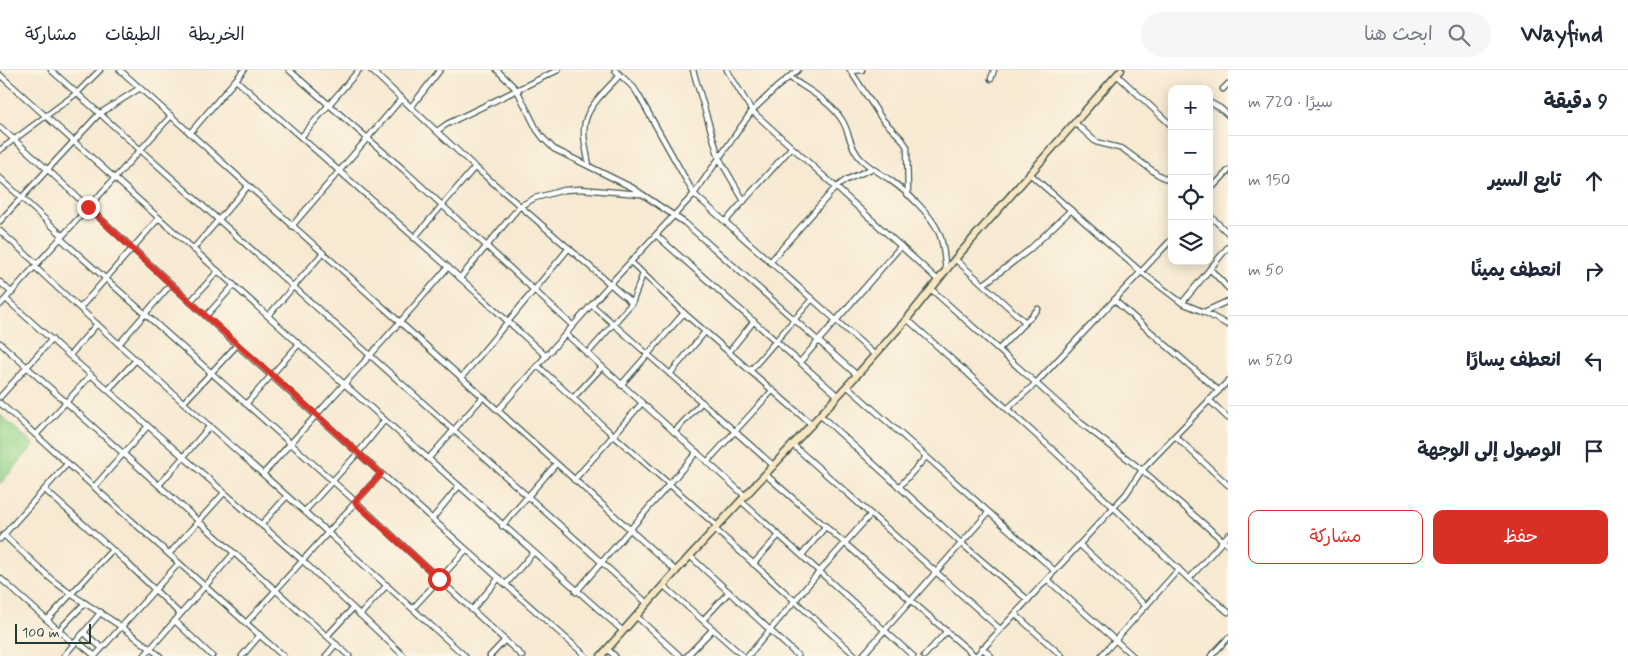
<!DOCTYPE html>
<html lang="ar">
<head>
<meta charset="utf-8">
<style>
	:root { --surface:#fff; --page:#f6f6f7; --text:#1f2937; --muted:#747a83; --line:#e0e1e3; --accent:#d93025 }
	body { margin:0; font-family:Mynerve,"Playpen Sans Arabic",sans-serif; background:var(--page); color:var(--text); direction:rtl }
	.controls { position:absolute; right:15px; top:15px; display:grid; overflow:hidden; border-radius:10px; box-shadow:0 2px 12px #0003 }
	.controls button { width:45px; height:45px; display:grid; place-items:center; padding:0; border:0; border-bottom:1px solid var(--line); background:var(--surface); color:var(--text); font:25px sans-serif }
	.scale { position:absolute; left:15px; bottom:12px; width:76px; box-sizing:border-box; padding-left:5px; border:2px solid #1f3d34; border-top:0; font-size:14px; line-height:18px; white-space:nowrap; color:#1f3d34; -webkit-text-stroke:4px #fcf5e5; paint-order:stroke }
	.stop { position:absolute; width:15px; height:15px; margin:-11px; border:4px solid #d93025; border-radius:50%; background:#fff }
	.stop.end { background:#d93025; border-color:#fff; box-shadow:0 1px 5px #0008 }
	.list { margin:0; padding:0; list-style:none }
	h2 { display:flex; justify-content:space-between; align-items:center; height:65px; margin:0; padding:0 20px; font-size:21px }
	h2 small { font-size:16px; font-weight:400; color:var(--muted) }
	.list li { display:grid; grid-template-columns:32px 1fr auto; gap:15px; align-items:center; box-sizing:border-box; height:90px; padding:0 20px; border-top:1px solid var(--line) }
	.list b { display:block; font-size:19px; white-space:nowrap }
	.list em { font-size:16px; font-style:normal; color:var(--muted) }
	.actions { display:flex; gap:10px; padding:15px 20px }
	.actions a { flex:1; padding:11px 0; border:1px solid var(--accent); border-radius:10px; text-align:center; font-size:18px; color:var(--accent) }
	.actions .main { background:var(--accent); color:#fff }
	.icon { flex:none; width:28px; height:28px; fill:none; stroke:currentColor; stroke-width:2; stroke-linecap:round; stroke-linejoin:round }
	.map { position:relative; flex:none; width:1228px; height:586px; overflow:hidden; direction:ltr }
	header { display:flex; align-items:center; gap:30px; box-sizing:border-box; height:70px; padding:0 25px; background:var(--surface); border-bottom:1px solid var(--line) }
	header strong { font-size:24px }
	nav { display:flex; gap:28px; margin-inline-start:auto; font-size:18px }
	.search { width:350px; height:45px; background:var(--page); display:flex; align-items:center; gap:12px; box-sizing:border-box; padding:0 18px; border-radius:28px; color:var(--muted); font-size:19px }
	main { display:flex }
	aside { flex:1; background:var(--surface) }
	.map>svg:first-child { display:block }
</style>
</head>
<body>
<header>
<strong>Wayfind</strong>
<div class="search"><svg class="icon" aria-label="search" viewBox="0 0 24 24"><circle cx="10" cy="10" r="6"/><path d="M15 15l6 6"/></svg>ابحث هنا</div>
<nav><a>الخريطة</a><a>الطبقات</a><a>مشاركة</a></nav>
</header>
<main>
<aside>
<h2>9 دقيقة<small>سيرًا · 720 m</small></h2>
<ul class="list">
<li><svg class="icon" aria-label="ahead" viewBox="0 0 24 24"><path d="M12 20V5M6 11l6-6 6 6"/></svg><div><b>تابع السير</b></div><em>150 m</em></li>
<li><svg class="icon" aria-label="right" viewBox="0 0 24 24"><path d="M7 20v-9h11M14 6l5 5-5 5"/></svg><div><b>انعطف يمينًا</b></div><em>50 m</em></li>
<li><svg class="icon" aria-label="left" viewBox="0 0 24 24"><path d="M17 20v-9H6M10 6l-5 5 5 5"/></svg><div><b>انعطف يسارًا</b></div><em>520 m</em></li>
<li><svg class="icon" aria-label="arrive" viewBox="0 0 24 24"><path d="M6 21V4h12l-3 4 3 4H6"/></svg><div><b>الوصول إلى الوجهة</b></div></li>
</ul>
<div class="actions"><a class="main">حفظ</a><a>مشاركة</a></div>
</aside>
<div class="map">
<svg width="1228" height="586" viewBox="0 0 1228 586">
	<rect width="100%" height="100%" fill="#fcf5e5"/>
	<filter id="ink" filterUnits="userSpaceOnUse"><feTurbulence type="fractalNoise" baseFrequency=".02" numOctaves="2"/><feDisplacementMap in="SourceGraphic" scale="10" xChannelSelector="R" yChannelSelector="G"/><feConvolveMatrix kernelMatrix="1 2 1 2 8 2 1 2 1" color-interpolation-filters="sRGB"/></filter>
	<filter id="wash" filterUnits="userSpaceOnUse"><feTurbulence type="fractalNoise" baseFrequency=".0096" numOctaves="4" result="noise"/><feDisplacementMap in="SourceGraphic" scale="20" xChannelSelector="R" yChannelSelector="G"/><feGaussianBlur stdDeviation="1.12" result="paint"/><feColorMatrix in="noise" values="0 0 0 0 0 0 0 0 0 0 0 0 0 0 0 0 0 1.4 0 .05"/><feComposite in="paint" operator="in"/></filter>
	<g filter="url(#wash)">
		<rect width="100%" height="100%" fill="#f7e9d2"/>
		<polygon fill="#94d48b" stroke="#5a8860" points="0,345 34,375 0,414"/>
	</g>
	<g filter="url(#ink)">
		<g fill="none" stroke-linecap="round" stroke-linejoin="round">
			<g stroke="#3f574c" stroke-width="7">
				<g id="street">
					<polyline points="51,0 647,533"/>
					<polyline points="120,0 676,501"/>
					<polyline points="289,0 404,100 573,256"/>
					<polyline points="371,0 475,97 632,233"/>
					<polyline points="497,0 517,20 537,60 543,68 554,79 633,118 685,153 857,305"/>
					<polyline points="615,0 634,18 639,26 694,124 875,285"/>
					<polyline points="693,0 719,88 744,131"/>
					<polyline points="727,0 752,41 938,210"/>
					<polyline points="850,0 882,49 901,68 907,77 908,125"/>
					<polyline points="851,1 862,0"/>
					<polyline points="0,5 299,274 623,561"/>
					<polyline points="1117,5 1172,56"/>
					<path d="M789,7C808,20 830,31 842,50C850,63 849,76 860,88C869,98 879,102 890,110C906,121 932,145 939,163C944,174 944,188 946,200"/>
					<polyline points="991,9 994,0"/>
					<polyline points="236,10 448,197 546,286"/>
					<polyline points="1223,19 1228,14"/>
					<polyline points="1209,32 1220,38 1228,45"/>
					<polyline points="411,37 440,0"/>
					<polyline points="1075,53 1096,72 1123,79 1157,104 1172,112"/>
					<polyline points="0,57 47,99 237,275 586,586"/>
					<polyline points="437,61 447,54 558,0"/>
					<polyline points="190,63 244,0"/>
					<polyline points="301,67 359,0"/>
					<polyline points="0,80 77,23 100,0"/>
					<path d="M589,96C587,82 581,63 586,49C590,34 610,16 620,5"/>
					<polyline points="1030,104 1140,201 1182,233 1204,242 1228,255"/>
					<polyline points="0,108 62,165"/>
					<polyline points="1209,121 1228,101"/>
					<polyline points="1209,145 1228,163"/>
					<polyline points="0,151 99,44 140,18"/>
					<polyline points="725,152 791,78"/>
					<polyline points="292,156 402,28"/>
					<polyline points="0,161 37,194"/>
					<polyline points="656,165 838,326"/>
					<polyline points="60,168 355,431 522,586"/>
					<polyline points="414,168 475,97"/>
					<polyline points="193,179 248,116"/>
					<polyline points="955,189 1025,252"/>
					<polyline points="631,192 684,243 812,355"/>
					<polyline points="770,192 835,118 846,110 871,99"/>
					<polyline points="35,197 136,290 465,586"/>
					<polyline points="1210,199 1228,218"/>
					<polyline points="460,208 520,136 535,128 564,120 580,119 640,124"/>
					<polyline points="0,212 12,223"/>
					<polyline points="984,214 1029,180 1071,140"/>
					<polyline points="931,219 1077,350 1142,400 1228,475"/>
					<polyline points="6,229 148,356 303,491 404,586"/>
					<polyline points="1114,230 1219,321"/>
					<polyline points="190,232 218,201"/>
					<polyline points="1182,233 1228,177"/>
					<polyline points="0,235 171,46"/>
					<polyline points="592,235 774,396"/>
					<polyline points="80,238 159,148"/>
					<polyline points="1204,242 1228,231"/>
					<polyline points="206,246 234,215"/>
					<polyline points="268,246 322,184"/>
					<polyline points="907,249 1053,380 1189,509 1228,542"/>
					<polyline points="566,264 745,426"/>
					<polyline points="0,273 349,586"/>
					<polyline points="119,274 171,214"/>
					<polyline points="999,279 1038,239"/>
					<polyline points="729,282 754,251"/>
					<polyline points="587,284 632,233 643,204"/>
					<polyline points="70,285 97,254"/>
					<polyline points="800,292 901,176"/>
					<polyline points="538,296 613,365 717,456"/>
					<polyline points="750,301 812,229"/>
					<polyline points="670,304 705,262"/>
					<polyline points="461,308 569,178"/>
					<polyline points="621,315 684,243"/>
					<polyline points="847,316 1055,501"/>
					<polyline points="108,320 136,290"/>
					<polyline points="0,327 52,269"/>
					<polyline points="573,328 602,297"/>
					<polyline points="1209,330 1228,348"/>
					<polyline points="184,332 237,275"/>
					<polyline points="0,333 283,586"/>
					<polyline points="246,334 299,274"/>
					<polyline points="1007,339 1035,314 1172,169"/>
					<polyline points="498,340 610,214 694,124 752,41 777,17 798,0"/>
					<polyline points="821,346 961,473 1028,530"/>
					<polyline points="674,362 702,332"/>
					<polyline points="36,365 91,305"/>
					<polyline points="1175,366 1228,415"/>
					<polyline points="793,375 1000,559"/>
					<polyline points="428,389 483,327"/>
					<polyline points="707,392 772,321"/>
					<path d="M263,404C325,335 388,267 448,197"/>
					<polyline points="766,405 975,586"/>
					<polyline points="574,410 642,333"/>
					<polyline points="159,415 210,356"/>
					<polyline points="94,417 148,356"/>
					<polyline points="899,417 926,387"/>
					<polyline points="45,420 125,491 180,544"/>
					<polyline points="741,431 913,586"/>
					<polyline points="305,441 358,383 384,351"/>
					<polyline points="432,449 459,416"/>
					<polyline points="261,455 287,426"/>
					<polyline points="502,456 556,394"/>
					<polyline points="715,459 856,586"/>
					<polyline points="4,465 51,509 71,524 122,557 160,586"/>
					<polyline points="0,469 68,393"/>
					<polyline points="1080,475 1146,536"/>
					<polyline points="169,484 224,423"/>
					<polyline points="802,485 826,456"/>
					<polyline points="690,486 798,586"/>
					<polyline points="753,494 779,465"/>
					<polyline points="0,508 74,574"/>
					<polyline points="1189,509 1228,465"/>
					<polyline points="1048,510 1133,586"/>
					<polyline points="506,514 533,483"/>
					<polyline points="663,515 743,586"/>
					<polyline points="576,522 697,382"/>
					<polyline points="413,538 466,480"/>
					<polyline points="472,540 499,508"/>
					<polyline points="1015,544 1062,586"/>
					<polyline points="360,545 387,515"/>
					<polyline points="636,546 680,586"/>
					<polyline points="47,550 112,480"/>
					<polyline points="703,550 729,522"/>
					<polyline points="175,551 212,586"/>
					<polyline points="246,553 381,404"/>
					<polyline points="59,560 85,533"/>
					<polyline points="84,563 102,578"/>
					<polyline points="327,566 353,538"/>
					<polyline points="77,571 95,586"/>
					<polyline points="982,578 991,586"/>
					<polyline points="607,579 615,586"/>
					<polyline points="64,586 101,542"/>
					<polyline points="95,586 179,493"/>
					<polyline points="144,586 234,483"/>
					<polyline points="242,586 260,565"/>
					<polyline points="326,586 336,574"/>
					<polyline points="490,586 505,570"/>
					<polyline points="687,586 713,559"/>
					<polyline points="748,586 820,501 871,444"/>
					<polyline points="862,586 988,443"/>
					<polyline points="924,586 947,561"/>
					<polyline points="976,586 1126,424 1142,400 1228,311"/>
					<polyline points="1101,586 1179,499"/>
					<polyline points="1211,586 1228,568"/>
				</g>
			</g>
			<g stroke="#3f574c" stroke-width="9">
				<polyline id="secondary" points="601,586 676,501 857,305 907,249 955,189 1121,0"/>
			</g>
			<use href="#street" stroke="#fff" stroke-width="4.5"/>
			<use href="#secondary" stroke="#f9e7c3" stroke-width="6"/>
		</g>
	</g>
	<g fill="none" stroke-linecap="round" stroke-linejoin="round" filter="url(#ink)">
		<path stroke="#d93025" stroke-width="6" d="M88,137C183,229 285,314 381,404L355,432L439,509"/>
	</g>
</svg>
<div class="controls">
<button>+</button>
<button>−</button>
<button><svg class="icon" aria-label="locate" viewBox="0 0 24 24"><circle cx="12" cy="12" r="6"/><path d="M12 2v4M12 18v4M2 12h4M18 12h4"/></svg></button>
<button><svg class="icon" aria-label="layers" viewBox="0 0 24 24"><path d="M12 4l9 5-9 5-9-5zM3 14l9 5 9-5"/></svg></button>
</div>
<div class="scale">100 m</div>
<div class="stop" style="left:439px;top:509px"></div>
<div class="stop end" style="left:88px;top:137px"></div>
</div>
</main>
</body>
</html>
